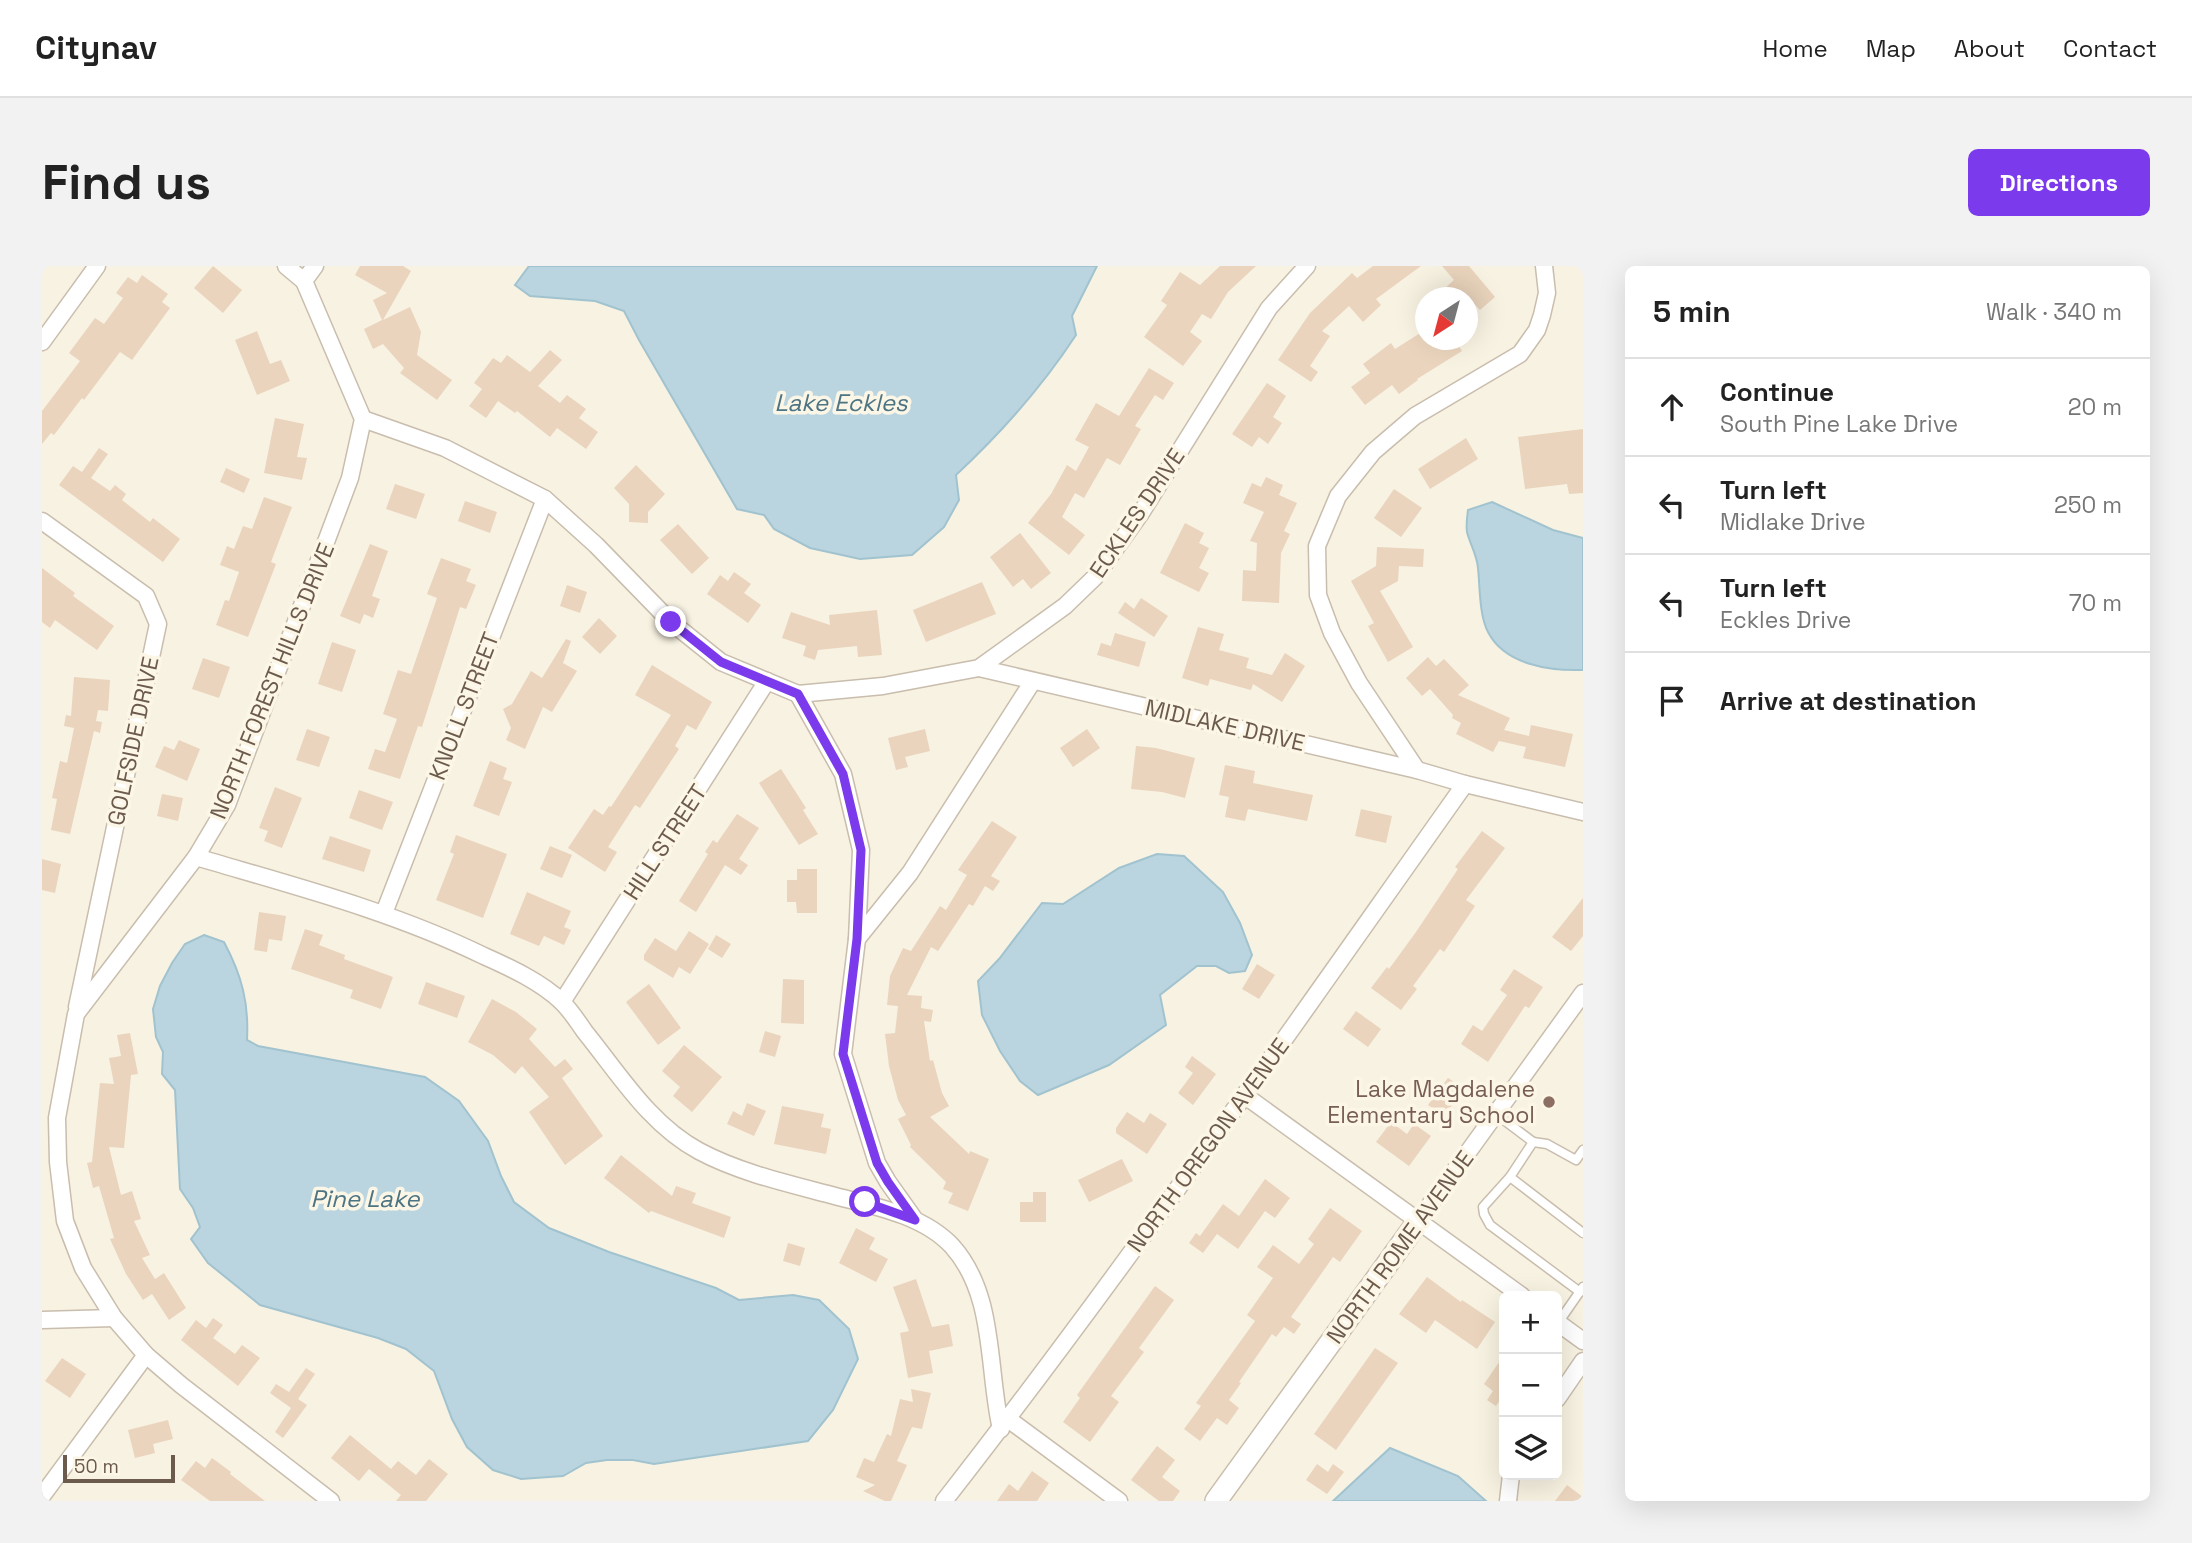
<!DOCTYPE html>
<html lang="en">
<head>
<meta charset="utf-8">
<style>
	:root { --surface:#fff; --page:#f2f2f2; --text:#222; --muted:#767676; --line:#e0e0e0; --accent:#7c3aed }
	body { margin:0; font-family:"Space Grotesk",sans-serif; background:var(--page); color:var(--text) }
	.controls { position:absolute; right:21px; bottom:21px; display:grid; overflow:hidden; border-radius:10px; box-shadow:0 7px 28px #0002 }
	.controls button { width:63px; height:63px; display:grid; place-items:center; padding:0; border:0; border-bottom:2px solid var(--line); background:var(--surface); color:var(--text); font:35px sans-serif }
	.compass { position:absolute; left:1373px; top:21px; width:63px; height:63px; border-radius:50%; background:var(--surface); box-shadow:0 7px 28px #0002; rotate:216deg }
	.scale { position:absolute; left:21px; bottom:18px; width:112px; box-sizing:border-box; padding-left:7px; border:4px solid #6c5b4c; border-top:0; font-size:19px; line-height:24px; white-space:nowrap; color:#6c5b4c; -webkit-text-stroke:5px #fcf6e7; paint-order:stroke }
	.stop { position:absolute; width:21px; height:21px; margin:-16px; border:5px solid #7c3aed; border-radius:50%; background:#fff }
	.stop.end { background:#7c3aed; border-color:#fff; box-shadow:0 2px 7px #0008 }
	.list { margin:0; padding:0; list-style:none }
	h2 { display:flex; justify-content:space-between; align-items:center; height:91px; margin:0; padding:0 28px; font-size:30px }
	h2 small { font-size:23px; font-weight:400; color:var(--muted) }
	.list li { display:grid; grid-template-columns:46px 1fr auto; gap:21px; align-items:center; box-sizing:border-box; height:98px; padding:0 28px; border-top:2px solid var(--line) }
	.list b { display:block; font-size:26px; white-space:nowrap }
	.list p { margin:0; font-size:23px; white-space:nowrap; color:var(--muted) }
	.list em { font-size:23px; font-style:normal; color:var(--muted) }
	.icon { flex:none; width:38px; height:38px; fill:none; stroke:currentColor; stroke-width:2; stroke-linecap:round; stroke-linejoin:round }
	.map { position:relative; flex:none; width:1541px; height:1235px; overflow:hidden; border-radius:10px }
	header { display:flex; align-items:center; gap:42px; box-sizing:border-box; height:98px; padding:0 35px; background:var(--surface); border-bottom:2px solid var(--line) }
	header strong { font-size:33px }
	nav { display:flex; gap:38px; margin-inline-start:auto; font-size:24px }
	.intro { display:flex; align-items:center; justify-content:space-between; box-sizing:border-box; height:168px; padding:0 42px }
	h1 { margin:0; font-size:49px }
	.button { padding:18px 32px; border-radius:10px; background:var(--accent); color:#fff; font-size:24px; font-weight:700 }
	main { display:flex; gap:42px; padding:0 42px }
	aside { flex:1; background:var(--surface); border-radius:10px; box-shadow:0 7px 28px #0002 }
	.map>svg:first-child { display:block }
</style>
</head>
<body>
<header>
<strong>Citynav</strong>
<nav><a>Home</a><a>Map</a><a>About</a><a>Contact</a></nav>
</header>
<div class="intro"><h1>Find us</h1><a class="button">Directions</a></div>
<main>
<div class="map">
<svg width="1541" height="1235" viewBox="0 0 1541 1235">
	<rect width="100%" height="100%" fill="#f8f2e2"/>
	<g fill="#bad5df" stroke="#a1c3cf" stroke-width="2">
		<path d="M487,0H1055L1030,50L1034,69C1000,121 959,167 914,209L917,234L902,261L870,289L818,293L768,282L732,263L722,249L695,243L597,74L582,45L553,35L488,30L473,19Z"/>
		<path d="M1450,236L1511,264L1541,272V404C1508,405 1463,399 1446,366C1437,349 1438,320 1436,302C1435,289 1428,278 1425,266C1424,259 1425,251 1426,244Z"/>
		<polygon points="1115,588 1142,590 1181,626 1198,657 1210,689 1203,705 1187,707 1174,700 1155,700 1118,729 1124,759 1067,799 996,829 978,815 958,785 940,749 936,715 957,693 1000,637 1021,638 1077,602"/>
		<path d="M162,669L182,676C200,710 207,737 205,774L216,780L383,811L417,835L446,875L459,910L472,936L507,962L567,986L674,1022L697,1034L751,1029L777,1034L807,1063L816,1093L791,1144L766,1175L612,1198L591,1194H565L544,1197L521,1210L479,1213L451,1204L425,1181L410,1153L392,1105L364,1083L336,1072L218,1039L166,997L149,973L158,961L151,942L138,923L133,824L120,808L121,786L114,771L111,743L118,720L130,697L143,678Z"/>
		<polygon points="1348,1182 1416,1210 1444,1235 1291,1235"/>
	</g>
	<g fill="#ead4bd">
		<polygon points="171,0 200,24 181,47 152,22"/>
		<polygon points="318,0 361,0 369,5 341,54 368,41 379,66 375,89 410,114 395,134 358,107 362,102 341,78 331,83 322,63 340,54 331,34 345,27 313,9"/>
		<polygon points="1178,0 1214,0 1186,26 1169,53 1160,48 1148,66 1160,75 1141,100 1102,71 1125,39 1119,35 1138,6 1158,19"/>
		<polygon points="1331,0 1379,0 1334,33 1339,39 1321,56 1307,40 1280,65 1288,70 1268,100 1276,106 1269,116 1236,94 1268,47 1310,7 1315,12"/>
		<polygon points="1400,0 1427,0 1453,31 1438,44 1427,32 1392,32 1412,14"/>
		<polygon points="100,9 126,28 120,36 128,42 90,94 78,86 42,134 40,132 12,169 9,167 0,178 0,145 38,95 27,87 53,52 62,58 81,32 74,27 86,11 95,17"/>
		<polygon points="1383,64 1383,74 1413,74 1420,85 1375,113 1376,114 1357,128 1350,119 1323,139 1309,121 1328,107 1321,98 1349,77 1353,83"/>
		<polygon points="215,65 228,98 239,94 248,115 215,129 193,74"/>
		<polygon points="508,84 520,94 496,120 518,137 525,129 544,143 537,152 556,166 544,183 515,162 508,171 475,145 473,147 456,135 444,152 427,140 440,123 432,117 451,92 459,97 465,89 488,106"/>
		<polygon points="1107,102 1132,117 1121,134 1113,129 1093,160 1099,163 1078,199 1065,192 1042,232 1033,227 1020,251 1043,269 1027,289 986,257 1009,228 1025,199 1034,205 1047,181 1033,174 1054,137 1077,150"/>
		<polygon points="1225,117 1244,130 1231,151 1240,157 1226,178 1217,171 1210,181 1190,168"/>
		<polygon points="233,152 262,158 255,191 265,192 260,214 222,207"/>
		<polygon points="1541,163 1541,227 1527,228 1525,218 1483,223 1476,171"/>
		<polygon points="1424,172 1436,193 1388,223 1376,203"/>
		<polygon points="57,182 66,188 49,212 68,225 73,219 84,228 80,234 108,256 111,252 138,273 121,296 17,219 31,200 40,206"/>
		<polygon points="594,199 623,228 606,246 606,257 587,256 587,238 572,222"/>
		<polygon points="184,202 208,213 202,227 178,216"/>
		<polygon points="1224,211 1241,219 1237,229 1255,237 1242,265 1248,268 1239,287 1237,337 1200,335 1201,304 1214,305 1215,277 1208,275 1222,246 1201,237 1210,217 1219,221"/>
		<polygon points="353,218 383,228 374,253 344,243"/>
		<polygon points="1352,223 1380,242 1359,271 1332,252"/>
		<polygon points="222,231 250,241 229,296 234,298 206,371 174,359 183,334 187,335 197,306 178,299 185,280 192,283 201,260 210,263"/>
		<polygon points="423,235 455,246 448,267 416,255"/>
		<polygon points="1143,257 1162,267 1157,277 1167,282 1157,302 1167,307 1157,326 1118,307"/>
		<polygon points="636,258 667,292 650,308 618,274"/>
		<polygon points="978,267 1009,307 989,323 981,313 971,321 948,291"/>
		<polygon points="328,278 346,285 330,330 338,333 331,352 322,348 318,358 298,350"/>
		<polygon points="1335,281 1382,283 1381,301 1357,300 1356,315 1338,325 1371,381 1346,396 1326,360 1332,357 1309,315 1334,300"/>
		<polygon points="399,292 429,303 424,315 434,319 424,343 418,341 380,461 376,460 358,513 326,503 333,483 343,486 355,453 341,448 356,404 369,408 395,332 385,328"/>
		<polygon points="0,302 33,327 31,330 72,360 55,384 13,354 8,362 0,356"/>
		<polygon points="692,306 709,318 702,327 719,339 706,357 665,328 678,309 686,315"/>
		<polygon points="940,316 954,348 884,376 871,344"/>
		<polygon points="525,319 545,326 538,347 518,340"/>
		<polygon points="1099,332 1126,350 1112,371 1076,347 1083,336 1092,343"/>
		<polygon points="835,344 840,389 816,391 815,380 776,384 773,394 761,390 764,380 740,372 749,346 788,359 787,349"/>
		<polygon points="557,352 575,370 558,388 540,371"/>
		<polygon points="1156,361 1182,368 1177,384 1207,392 1204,402 1230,409 1243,387 1263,400 1240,436 1211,418 1209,424 1168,413 1166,420 1140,412"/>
		<polygon points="1073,367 1104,376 1097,401 1055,389 1059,377 1069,380"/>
		<polygon points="524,373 529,375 521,397 535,405 510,446 501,441 483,483 464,474 469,462 461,443 470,438 489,405 500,412"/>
		<polygon points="290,376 314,384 300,426 276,418"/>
		<polygon points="1386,391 1394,400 1402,393 1427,419 1416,429 1468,452 1462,464 1487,470 1489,459 1531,468 1523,501 1481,492 1484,481 1457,475 1451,486 1414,468 1419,457 1410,452 1411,449 1388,423 1380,430 1364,412"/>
		<polygon points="161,392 188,401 177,432 150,423"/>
		<polygon points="610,399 670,436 654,464 645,459 633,480 637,483 598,542 593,539 566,581 575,586 563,606 526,582 552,543 561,549 567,540 569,541 629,449 593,429"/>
		<polygon points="32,411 68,414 66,445 56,444 54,455 60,456 58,467 52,465 28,568 9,564 15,533 10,532 18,495 25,497 32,462 22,460 24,449 29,450"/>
		<polygon points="265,463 288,471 277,501 254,494"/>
		<polygon points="883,463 888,485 863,491 866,501 854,504 846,472"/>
		<polygon points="1045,463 1058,482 1031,501 1018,482"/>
		<polygon points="137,474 158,483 145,515 113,501 122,480 132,484"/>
		<polygon points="1094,480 1114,482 1153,492 1143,532 1120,526 1089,523"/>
		<polygon points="448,495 465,502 461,513 470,516 457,550 431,540"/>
		<polygon points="1183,499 1213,505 1211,517 1271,529 1265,555 1206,543 1203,555 1183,551 1187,531 1177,529"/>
		<polygon points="739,503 764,542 761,544 776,568 757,579 717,517"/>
		<polygon points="233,521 260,532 240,582 222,575 226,565 217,562"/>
		<polygon points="317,524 351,536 340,564 307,552"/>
		<polygon points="120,528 141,532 136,555 115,550"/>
		<polygon points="1319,543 1350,550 1344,577 1313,570"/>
		<polygon points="695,548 717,562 697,593 706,599 699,609 683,599 654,646 637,635 666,588 663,586 671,574 675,577"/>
		<polygon points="950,555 975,571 949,610 958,615 951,625 943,620 931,640 927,638 896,685 889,681 865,729 880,730 879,742 891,744 889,756 882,755 888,795 891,794 900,827 907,840 888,851 927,888 928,885 947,893 926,945 906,937 911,927 901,923 904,916 868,881 869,879 856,853 864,849 856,834 847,800 843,768 853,767 856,740 845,739 848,710 861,682 869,685 898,640 904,644 925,609 916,604"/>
		<polygon points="1440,565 1463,582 1424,634 1433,640 1402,686 1398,683 1371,720 1375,723 1359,744 1329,722 1345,701 1347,703 1374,666 1416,603 1413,601"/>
		<polygon points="414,569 465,588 441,652 394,634 412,588 408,586"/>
		<polygon points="288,570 329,584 322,606 280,593"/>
		<polygon points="508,580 530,589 520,612 498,603"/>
		<polygon points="0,593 19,598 13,627 0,624"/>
		<polygon points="755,603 775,603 775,647 755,647 754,636 745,636 745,614 755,614"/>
		<polygon points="485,626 529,645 522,661 529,664 522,679 502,670 497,680 468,668"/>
		<polygon points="1541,632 1541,670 1529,685 1510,671"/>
		<polygon points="217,646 244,650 240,675 227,673 225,686 212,684"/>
		<polygon points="263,663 281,669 277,679 303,689 302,693 351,711 339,743 308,732 311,724 249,703"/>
		<polygon points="647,665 667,678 648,708 637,701 631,712 602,694 602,689 613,672 634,685"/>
		<polygon points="674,669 689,678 680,692 666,683"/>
		<polygon points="1215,698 1233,709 1217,733 1200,723"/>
		<polygon points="1472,703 1501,721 1487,742 1483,740 1446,796 1419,778 1431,759 1440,765 1465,729 1458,724"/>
		<polygon points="741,713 762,714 762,758 739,757"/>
		<polygon points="384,716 423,730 415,752 376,738"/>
		<polygon points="607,718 639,762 616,779 584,736"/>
		<polygon points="450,733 474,746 495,763 487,773 513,801 523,793 531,803 520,812 561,870 523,899 487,846 507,831 480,800 473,808 451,789 426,776"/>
		<polygon points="1314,745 1339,763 1326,781 1301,763"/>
		<polygon points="723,765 739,770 733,791 717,786"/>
		<polygon points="88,767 96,808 89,809 82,882 67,881 79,929 90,925 99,953 92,955 108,989 100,992 113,1013 122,1007 144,1042 127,1054 110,1028 101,1034 84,1008 68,973 72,972 57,920 51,922 45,897 50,896 58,817 72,818 67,792 79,790 75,769"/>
		<polygon points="642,779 680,811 650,846 631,830 638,821 620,805"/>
		<polygon points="1150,790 1174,808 1151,839 1136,827 1151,807 1143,801"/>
		<polygon points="1406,812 1422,823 1402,850 1386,839"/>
		<polygon points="705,837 724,845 712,870 685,858 691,845 700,850"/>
		<polygon points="740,840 782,848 779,861 789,863 784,888 732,878"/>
		<polygon points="1085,846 1102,857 1108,847 1125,858 1105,888 1074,867 1074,862"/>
		<polygon points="1349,856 1365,868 1372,858 1389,870 1367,900 1334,876"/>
		<polygon points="579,889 630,930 634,920 654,927 650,937 689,951 682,972 609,945 607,947 562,912"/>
		<polygon points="1080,893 1091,915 1047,936 1036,914"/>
		<polygon points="1223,913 1248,932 1233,952 1223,945 1196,983 1175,968 1161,987 1147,977 1154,967 1158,970 1181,938 1197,950"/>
		<polygon points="991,926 1004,926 1004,956 978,956 978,936 991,936"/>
		<polygon points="1288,942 1320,965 1298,996 1291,991 1249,1051 1259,1058 1252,1068 1242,1061 1234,1071 1230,1068 1197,1116 1199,1117 1187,1134 1197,1142 1185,1159 1175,1152 1158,1175 1142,1163 1159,1140 1154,1137 1213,1055 1205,1049 1231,1012 1215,1001 1231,979 1257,998 1272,978 1266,973"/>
		<polygon points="814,962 833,972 827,983 846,993 834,1016 797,997"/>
		<polygon points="746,977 763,982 758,1000 741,995"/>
		<polygon points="1385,1011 1419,1036 1420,1034 1453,1056 1435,1083 1393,1054 1384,1067 1357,1048"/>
		<polygon points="874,1013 890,1061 907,1058 911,1080 887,1085 891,1107 866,1112 858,1067 867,1065 851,1021"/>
		<polygon points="1113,1020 1132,1034 1097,1082 1102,1086 1069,1130 1077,1136 1048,1176 1021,1156 1038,1132 1035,1129"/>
		<polygon points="171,1052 181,1059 171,1072 193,1088 200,1079 218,1092 196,1120 139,1074 154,1054 164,1062"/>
		<polygon points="1333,1082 1356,1097 1294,1184 1272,1168"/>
		<polygon points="1462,1089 1462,1133 1460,1131 1454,1140 1445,1134 1451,1125 1442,1118"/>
		<polygon points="20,1092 44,1108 28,1132 3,1115"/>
		<polygon points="264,1102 273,1108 256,1133 265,1139 241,1172 233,1166 249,1142 228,1127 234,1118 247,1126"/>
		<polygon points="869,1123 889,1127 880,1163 870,1161 855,1195 865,1199 849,1235 843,1235 821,1225 833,1219 814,1211 822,1192 832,1196 845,1168 849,1170 858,1133 871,1136"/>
		<polygon points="126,1154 131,1173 111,1178 113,1187 93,1192 86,1164"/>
		<polygon points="308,1169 349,1203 356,1195 374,1209 387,1193 406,1208 384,1235 354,1235 359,1229 327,1203 317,1215 289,1192"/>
		<polygon points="1115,1180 1133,1194 1120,1211 1138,1225 1131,1235 1117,1235 1089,1214"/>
		<polygon points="170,1192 189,1206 188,1208 223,1235 168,1235 139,1214 154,1195 163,1202"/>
		<polygon points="1275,1198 1286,1206 1291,1198 1302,1206 1285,1228 1264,1214"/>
		<polygon points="990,1205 1007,1217 995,1235 955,1235 967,1218 976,1225"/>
		<polygon points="1525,1219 1541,1231 1541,1235 1513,1235"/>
	</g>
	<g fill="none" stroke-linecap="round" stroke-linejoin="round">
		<g stroke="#c9bdad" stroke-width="11">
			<g id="service">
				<polyline points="1454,848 1491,876 1468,911 1541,967"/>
				<polyline points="1491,876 1505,878 1534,894 1541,884"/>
				<polyline points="1468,911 1441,941 1442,948 1448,959 1538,1026"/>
				<polyline points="1516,1057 1541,1021"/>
			</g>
		</g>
		<g stroke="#c9bdad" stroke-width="19">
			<g id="minor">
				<polyline points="244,0 262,15"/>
				<polyline points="273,0 262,15 321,153 308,212 185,539 154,591 34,748 15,852 16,896 23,955 41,1002 72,1052 104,1089 139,1119 289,1235"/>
				<polyline points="0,76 55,0"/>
				<polyline points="321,153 403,182 503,233 554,279 629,356 679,396 756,428 841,420 937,402 1023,340 1053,311 1099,247 1227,42 1265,0"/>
				<polyline points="0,255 104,330 116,358 35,741"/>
				<polyline points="937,402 1375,504 1423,518 1541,546"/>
				<polyline points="756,428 801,508 819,584 815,673 801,788 835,897 846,916 873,954"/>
				<polyline points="1375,504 1317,417 1290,367 1276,329 1275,280 1296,230 1331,186 1373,150 1478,88 1495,64 1500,49 1505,27 1502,0"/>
				<path d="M154,591C252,620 350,645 442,690C469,702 499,716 520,736C529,745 536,756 543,766C577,808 608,859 657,885C698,907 748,918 793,930C832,940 881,949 910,980C954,1029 945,1102 959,1163"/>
				<polyline points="342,647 503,233"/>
				<polyline points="815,673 868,607 991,415"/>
				<polyline points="520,736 725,415"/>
				<polyline points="1202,829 1480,1030"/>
				<polyline points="1377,954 1541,727"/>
				<polyline points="0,1054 72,1052"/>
				<polyline points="1515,1056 1541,1075"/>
				<polyline points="1515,1133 1541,1095"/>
				<polyline points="966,1153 1077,1235"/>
				<polyline points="0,1230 104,1089"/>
				<path d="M902,1235C1084,1002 1252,759 1423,518"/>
				<polyline points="1466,1235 1469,1209"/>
			</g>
		</g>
		<g stroke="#c9bdad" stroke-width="24">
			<polyline id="tertiary" points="1174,1235 1377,954"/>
		</g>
		<use href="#service" stroke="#fff" stroke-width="8"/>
		<use href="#minor" stroke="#fff" stroke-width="16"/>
		<use href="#tertiary" stroke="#fff" stroke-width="21"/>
	</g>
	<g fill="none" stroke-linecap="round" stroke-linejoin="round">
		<polyline stroke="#7c3aed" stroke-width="9" points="629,356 679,396 756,428 801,508 819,584 815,673 801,788 835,897 846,916 873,954 823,936"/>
	</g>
	<circle fill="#8d6e63" stroke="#fcf6e7" stroke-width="2.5" cx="1507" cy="836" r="7"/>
	<g text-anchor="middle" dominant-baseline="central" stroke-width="7" stroke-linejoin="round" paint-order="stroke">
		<g font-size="23" fill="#6c5b4c" stroke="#fcf6e7">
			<text transform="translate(1095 247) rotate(-56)">ECKLES DRIVE</text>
			<text transform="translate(230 415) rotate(-68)">NORTH FOREST HILLS DRIVE</text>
			<text transform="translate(422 440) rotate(-69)">KNOLL STREET</text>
			<text transform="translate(1183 459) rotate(13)">MIDLAKE DRIVE</text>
			<text transform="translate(91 475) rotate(-78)">GOLFSIDE DRIVE</text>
			<text transform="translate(623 576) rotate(-57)">HILL STREET</text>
			<text transform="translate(1166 879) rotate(-54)">NORTH OREGON AVENUE</text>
			<text transform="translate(1358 981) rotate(-54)">NORTH ROME AVENUE</text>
		</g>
		<g font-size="23" fill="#785e54" stroke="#fcf6e7" text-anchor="end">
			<text x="1493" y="823">Lake Magdalene<tspan x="1493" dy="26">Elementary School</tspan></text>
		</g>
		<g font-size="24" font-style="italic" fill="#4c7483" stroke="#fcf6e7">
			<text x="799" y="136">Lake Eckles</text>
			<text x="323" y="932">Pine Lake</text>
		</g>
	</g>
</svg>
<div class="controls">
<button>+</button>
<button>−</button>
<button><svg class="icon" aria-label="layers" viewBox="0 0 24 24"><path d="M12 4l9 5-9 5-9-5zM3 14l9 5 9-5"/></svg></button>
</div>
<svg class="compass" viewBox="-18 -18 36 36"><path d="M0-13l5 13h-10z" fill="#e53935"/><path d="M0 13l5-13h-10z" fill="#767676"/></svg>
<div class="scale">50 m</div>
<div class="stop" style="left:823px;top:936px"></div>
<div class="stop end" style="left:629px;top:356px"></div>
</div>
<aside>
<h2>5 min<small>Walk · 340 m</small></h2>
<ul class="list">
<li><svg class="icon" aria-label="ahead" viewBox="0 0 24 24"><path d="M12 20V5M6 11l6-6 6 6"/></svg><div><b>Continue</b><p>South Pine Lake Drive</p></div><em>20 m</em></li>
<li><svg class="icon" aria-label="left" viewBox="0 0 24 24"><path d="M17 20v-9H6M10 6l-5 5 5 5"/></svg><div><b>Turn left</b><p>Midlake Drive</p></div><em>250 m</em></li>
<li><svg class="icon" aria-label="left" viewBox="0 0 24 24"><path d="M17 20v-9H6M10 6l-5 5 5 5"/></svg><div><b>Turn left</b><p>Eckles Drive</p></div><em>70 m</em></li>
<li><svg class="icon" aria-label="arrive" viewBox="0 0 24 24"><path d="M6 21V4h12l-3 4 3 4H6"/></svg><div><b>Arrive at destination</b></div></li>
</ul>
</aside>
</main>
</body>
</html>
